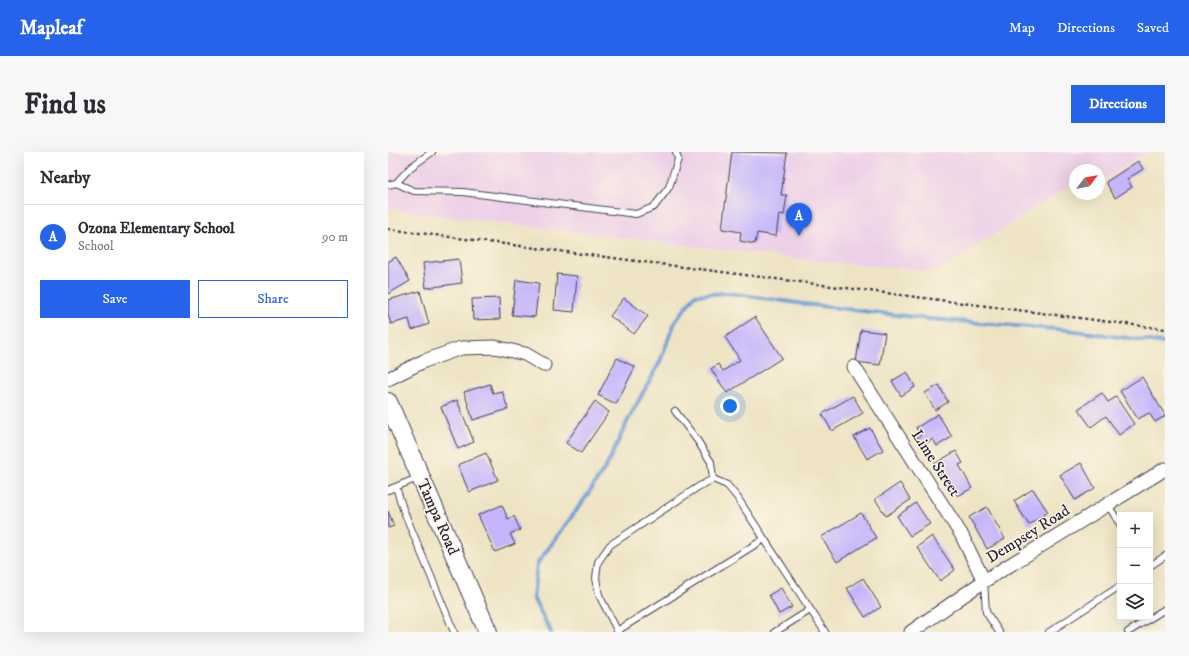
<!DOCTYPE html>
<html lang="en">
<head>
<meta charset="utf-8">
<style>
	:root { --surface:#fff; --page:#f7f7f7; --text:#2b2b33; --muted:#7c7c81; --line:#e1e1e2; --accent:#2563eb }
	body { margin:0; font-family:"IM FELL DW Pica",serif; background:var(--page); color:var(--text) }
	.controls { position:absolute; right:12px; bottom:12px; display:grid; overflow:hidden; border-radius:0px; box-shadow:0 4px 16px #0002 }
	.controls button { width:36px; height:36px; display:grid; place-items:center; padding:0; border:0; border-bottom:1px solid var(--line); background:var(--surface); color:var(--text); font:20px sans-serif }
	.compass { position:absolute; left:681px; top:12px; width:36px; height:36px; border-radius:50%; background:var(--surface); box-shadow:0 4px 16px #0002; rotate:58deg }
	.you { position:absolute; left:342px; top:254px; width:14px; height:14px; margin:-10px; border:3px solid #fff; border-radius:50%; background:#1a73e8; box-shadow:0 0 0 6px #1a73e833 }
	.badge { display:grid; place-items:center; width:26px; height:26px; border-radius:50%; background:var(--accent); color:#fff; font-size:13px; font-weight:700 }
	.pin { position:absolute; translate:-50% -33px; filter:drop-shadow(0 1px 2px #0008) }
	.pin::after { content:''; position:absolute; top:21px; width:14px; height:12px; background:inherit; clip-path:polygon(0 0,100% 0,50% 100%) }
	.list { margin:0; padding:0; list-style:none }
	h2 { display:flex; justify-content:space-between; align-items:center; height:52px; margin:0; padding:0 16px; font-size:17px }
	h2 small { font-size:13px; font-weight:400; color:var(--muted) }
	.list li { display:grid; grid-template-columns:26px 1fr auto; gap:12px; align-items:center; box-sizing:border-box; height:64px; padding:0 16px; border-top:1px solid var(--line) }
	.list b { display:block; font-size:15px; white-space:nowrap }
	.list p { margin:0; font-size:13px; white-space:nowrap; color:var(--muted) }
	.list em { font-size:13px; font-style:normal; color:var(--muted) }
	.actions { display:flex; gap:8px; padding:12px 16px }
	.actions a { flex:1; padding:9px 0; border:1px solid var(--accent); border-radius:0px; text-align:center; font-size:14px; color:var(--accent) }
	.actions .main { background:var(--accent); color:#fff }
	.icon { flex:none; width:22px; height:22px; fill:none; stroke:currentColor; stroke-width:2; stroke-linecap:round; stroke-linejoin:round }
	.map { position:relative; flex:none; width:777px; height:480px; overflow:hidden; border-radius:0px }
	header { display:flex; align-items:center; gap:24px; box-sizing:border-box; height:56px; padding:0 20px; background:var(--accent); color:#fff }
	header strong { font-size:19px }
	nav { display:flex; gap:22px; margin-inline-start:auto; font-size:14px }
	.intro { display:flex; align-items:center; justify-content:space-between; box-sizing:border-box; height:96px; padding:0 24px }
	h1 { margin:0; font-size:28px }
	.button { padding:10px 18px; border-radius:0px; background:var(--accent); color:#fff; font-size:14px; font-weight:700 }
	main { display:flex; gap:24px; padding:0 24px }
	aside { flex:1; background:var(--surface); border-radius:0px; box-shadow:0 4px 16px #0002 }
	.map>svg:first-child { display:block }
</style>
</head>
<body>
<header>
<strong>Mapleaf</strong>
<nav><a>Map</a><a>Directions</a><a>Saved</a></nav>
</header>
<div class="intro"><h1>Find us</h1><a class="button">Directions</a></div>
<main>
<aside>
<h2>Nearby<small></small></h2>
<ul class="list">
<li><span class="badge">A</span><div><b>Ozona Elementary School</b><p>School</p></div><em>90 m</em></li>
</ul>
<div class="actions"><a class="main">Save</a><a>Share</a></div>
</aside>
<div class="map">
<svg width="777" height="480" viewBox="0 0 777 480">
	<rect width="100%" height="100%" fill="#fcf5e5"/>
	<filter id="ink" filterUnits="userSpaceOnUse"><feTurbulence type="fractalNoise" baseFrequency=".025" numOctaves="2"/><feDisplacementMap in="SourceGraphic" scale="8" xChannelSelector="R" yChannelSelector="G"/><feConvolveMatrix kernelMatrix="1 2 1 2 8 2 1 2 1" color-interpolation-filters="sRGB"/></filter>
	<filter id="wash" filterUnits="userSpaceOnUse"><feTurbulence type="fractalNoise" baseFrequency=".012" numOctaves="4" result="noise"/><feDisplacementMap in="SourceGraphic" scale="16" xChannelSelector="R" yChannelSelector="G"/><feGaussianBlur stdDeviation="0.9" result="paint"/><feColorMatrix in="noise" values="0 0 0 0 0 0 0 0 0 0 0 0 0 0 0 0 0 1.4 0 .05"/><feComposite in="paint" operator="in"/></filter>
	<g filter="url(#wash)">
		<rect width="100%" height="100%" fill="#eee4c4"/>
		<polygon fill="#edd0e8" points="0,0 758,0 711,30 711,18 687,18 687,30 549,119 437,110 0,57"/>
		<g fill="none" stroke-linecap="round" stroke-linejoin="round">
			<polyline stroke="#6a9ed6" stroke-width="4" points="163,480 145,446 149,412 198,345 219,313 241,266 271,212 287,170 307,143 341,141 416,152 542,167 680,178 777,191"/>
		</g>
		<g id="blocks">
			<g fill="#c5b5fc">
				<polygon points="344,0 399,1 393,43 399,43 396,63 391,62 388,84 369,81 367,92 352,89 353,80 334,77"/>
				<polygon points="750,9 755,17 739,27 744,35 727,46 718,30"/>
				<polygon points="8,105 22,129 0,142 0,110"/>
				<polygon points="71,107 74,131 38,136 35,111"/>
				<polygon points="169,122 189,124 186,160 166,158"/>
				<polygon points="128,128 151,131 147,165 124,163"/>
				<polygon points="32,139 41,172 24,178 21,167 3,172 0,163 0,148"/>
				<polygon points="111,146 112,167 85,168 84,147"/>
				<polygon points="236,146 260,164 246,182 222,164"/>
				<polygon points="367,165 394,206 339,241 323,217 330,212 335,219 352,208 337,185"/>
				<polygon points="473,178 497,181 492,213 468,210"/>
				<polygon points="229,206 247,215 228,252 210,243"/>
				<polygon points="519,220 527,235 513,244 504,229"/>
				<polygon points="754,225 777,263 777,264 767,270 761,261 750,267 732,239"/>
				<polygon points="102,232 105,241 114,239 120,257 85,268 76,240"/>
				<polygon points="551,233 560,250 547,258 537,241"/>
				<polygon points="714,241 720,250 728,245 746,272 731,283 718,264 703,275 690,257"/>
				<polygon points="465,244 475,261 444,279 434,262"/>
				<polygon points="69,248 86,290 70,297 53,255"/>
				<polygon points="207,249 221,260 193,301 178,291"/>
				<polygon points="550,262 564,285 549,294 545,287 534,294 529,286 533,283 528,276"/>
				<polygon points="482,276 495,298 479,307 466,285"/>
				<polygon points="568,299 575,311 571,313 584,336 570,344 559,327 556,329 546,312"/>
				<polygon points="98,301 110,328 81,340 70,313"/>
				<polygon points="693,311 707,336 687,348 672,323"/>
				<polygon points="512,331 522,348 498,364 487,347"/>
				<polygon points="645,337 660,360 641,373 626,349"/>
				<polygon points="528,351 542,372 522,384 509,364"/>
				<polygon points="114,353 120,367 126,364 132,378 122,382 127,392 107,400 90,363"/>
				<polygon points="599,355 617,387 599,397 581,365"/>
				<polygon points="0,359 6,374 0,376"/>
				<polygon points="473,361 488,386 449,410 433,385"/>
				<polygon points="544,384 567,418 552,429 529,395"/>
				<polygon points="475,426 493,455 477,465 459,436"/>
				<polygon points="393,436 404,455 391,462 381,443"/>
			</g>
		</g>
	</g>
	<g filter="url(#ink)">
		<use href="#blocks" fill-opacity="0" stroke="#413f50" stroke-width="1"/>
		<g fill="none" stroke-linecap="round" stroke-linejoin="round">
			<g stroke="#413f50" stroke-width="8">
				<g id="lane">
					<polyline points="8,31 26,39 75,40 248,62 266,55 281,35 290,7 288,0"/>
					<polyline points="0,33 8,31 23,15 44,0"/>
					<polyline points="287,259 309,288 323,310 325,327"/>
					<polyline points="8,335 15,357 66,480"/>
					<polyline points="0,338 32,325"/>
					<polyline points="720,353 732,372"/>
					<polyline points="762,414 777,404"/>
					<polyline points="596,429 598,460 611,480"/>
					<polyline points="229,479 376,387"/>
					<polyline points="230,480 211,443 208,426 210,410 222,393 310,335 325,327 339,333 349,345 437,480"/>
					<polyline points="387,480 422,458"/>
					<polyline points="661,480 732,434"/>
					<polyline points="740,480 777,457"/>
				</g>
			</g>
			<g stroke="#413f50" stroke-width="15">
				<g id="street">
					<polyline points="466,215 573,382 596,429"/>
					<polyline points="0,227 36,209 73,196 107,195 137,202 156,213"/>
					<polyline points="523,480 596,429 777,317"/>
				</g>
			</g>
			<g stroke="#413f50" stroke-width="20">
				<polyline id="secondary" points="0,250 100,480"/>
			</g>
			<polyline stroke="#413f50" stroke-width="2.5" stroke-dasharray="3 3" stroke-linecap="butt" points="0,77 777,177"/>
			<use href="#lane" stroke="#fff" stroke-width="6"/>
			<use href="#street" stroke="#fff" stroke-width="13"/>
			<use href="#secondary" stroke="#fff" stroke-width="18"/>
		</g>
	</g>
	<g text-anchor="middle" dominant-baseline="central" stroke-width="3" stroke-linejoin="round" paint-order="stroke">
		<g font-size="16" fill="#22223b" stroke="#fcf5e5">
			<text transform="translate(548 311) rotate(57)">Lime Street</text>
			<text transform="translate(50 365) rotate(66)">Tampa Road</text>
			<text transform="translate(640 382) rotate(-32)">Dempsey Road</text>
		</g>
	</g>
</svg>
<div class="controls">
<button>+</button>
<button>−</button>
<button><svg class="icon" aria-label="layers" viewBox="0 0 24 24"><path d="M12 4l9 5-9 5-9-5zM3 14l9 5 9-5"/></svg></button>
</div>
<svg class="compass" viewBox="-18 -18 36 36"><path d="M0-13l5 13h-10z" fill="#e53935"/><path d="M0 13l5-13h-10z" fill="#7c7c81"/></svg>
<div class="you"></div>
<div class="pin badge" style="left:411px;top:84px">A</div>
</div>
</main>
</body>
</html>
